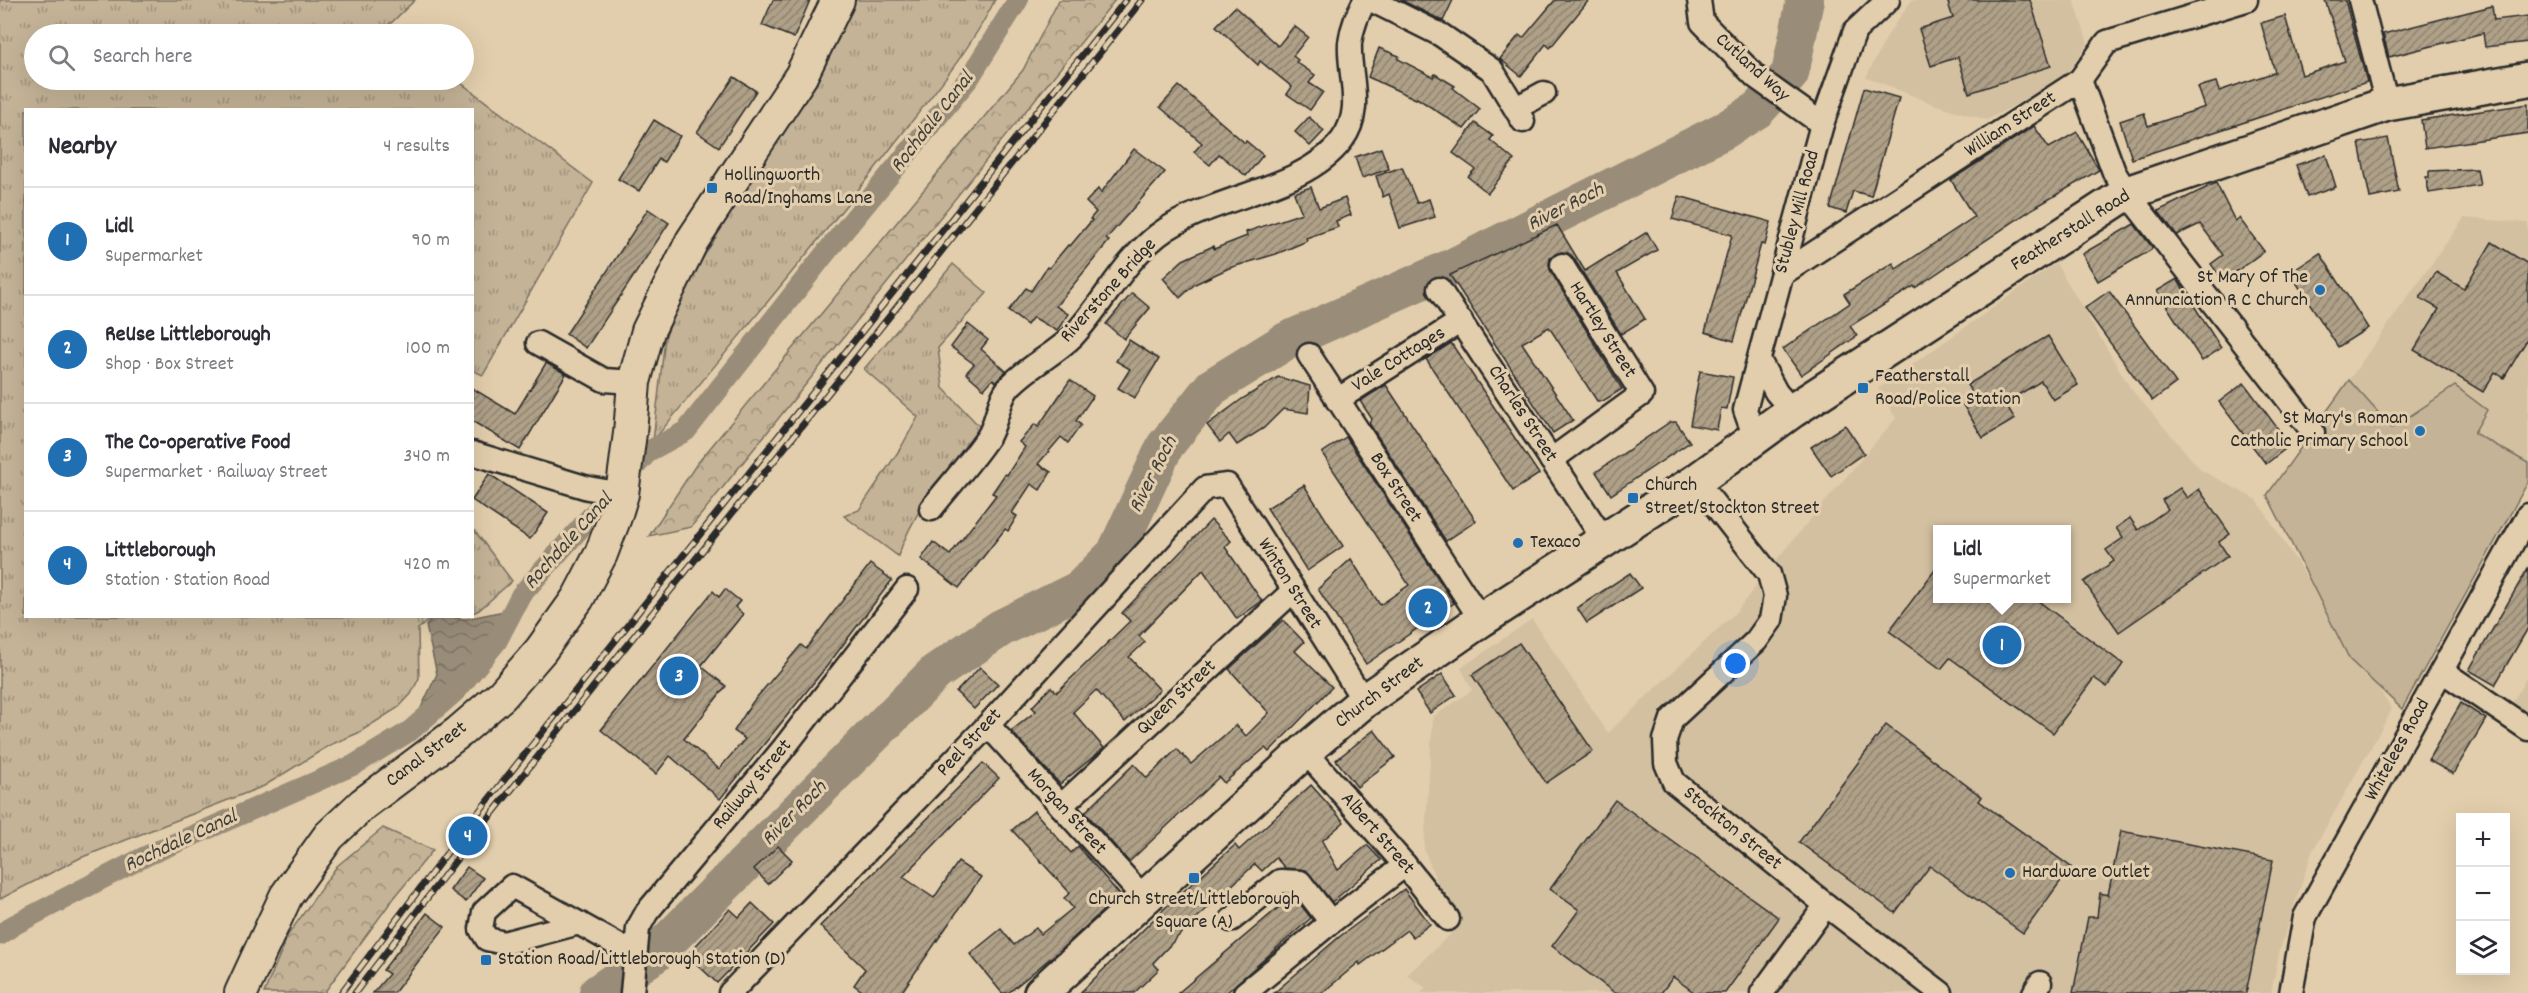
<!DOCTYPE html>
<html lang="en">
<head>
<meta charset="utf-8">
<style>
	:root { --surface:#fff; --page:#f7f7f7; --text:#2b2b33; --muted:#7c7c81; --line:#e1e1e2; --accent:#1f6fb2 }
	body { margin:0; font-family:Dekko,sans-serif; background:var(--page); color:var(--text) }
	.controls { position:absolute; right:18px; bottom:18px; display:grid; overflow:hidden; border-radius:0px; box-shadow:0 6px 24px #0002 }
	.controls button { width:54px; height:54px; display:grid; place-items:center; padding:0; border:0; border-bottom:2px solid var(--line); background:var(--surface); color:var(--text); font:30px sans-serif }
	.you { position:absolute; left:1736px; top:664px; width:21px; height:21px; margin:-15px; border:4px solid #fff; border-radius:50%; background:#1a73e8; box-shadow:0 0 0 9px #1a73e833 }
	.badge { display:grid; place-items:center; width:39px; height:39px; border-radius:50%; background:var(--accent); color:#fff; font-size:20px; font-weight:700 }
	.pin { position:absolute; translate:-50% -50%; border:3px solid #fff; box-shadow:0 2px 6px #0006 }
	.popup { position:absolute; left:1933px; top:525px; width:138px; height:78px; box-sizing:border-box; display:grid; place-content:center; border-radius:0px; background:var(--surface); filter:drop-shadow(0 2px 4px #0005); font-size:20px; white-space:nowrap; color:var(--muted) }
	.popup b { font-size:22px; color:var(--text) }
	.popup::after { content:''; position:absolute; left:50%; top:100%; margin-left:-12px; border:12px solid transparent; border-top-color:var(--surface) }
	.list { margin:0; padding:0; list-style:none }
	h2 { display:flex; justify-content:space-between; align-items:center; height:78px; margin:0; padding:0 24px; font-size:26px }
	h2 small { font-size:20px; font-weight:400; color:var(--muted) }
	.list li { display:grid; grid-template-columns:39px 1fr auto; gap:18px; align-items:center; box-sizing:border-box; height:108px; padding:0 24px; border-top:2px solid var(--line) }
	.list b { display:block; font-size:22px; white-space:nowrap }
	.list p { margin:0; font-size:20px; white-space:nowrap; color:var(--muted) }
	.list em { font-size:20px; font-style:normal; color:var(--muted) }
	.icon { flex:none; width:33px; height:33px; fill:none; stroke:currentColor; stroke-width:2; stroke-linecap:round; stroke-linejoin:round }
	.map { position:relative; flex:none; width:2528px; height:993px; overflow:hidden }
	.search { position:absolute; background:var(--surface); box-shadow:0 6px 24px #0002; left:24px; top:24px; width:450px; height:66px; display:flex; align-items:center; gap:15px; box-sizing:border-box; padding:0 21px; border-radius:33px; color:var(--muted); font-size:22px }
	.panel { position:absolute; background:var(--surface); box-shadow:0 6px 24px #0002; left:24px; top:108px; width:450px; height:510px; border-radius:0px }
	.map>svg:first-child { display:block }
</style>
</head>
<body>
<div class="map">
<svg width="2528" height="993" viewBox="0 0 2528 993">
	<defs>
		<pattern id="grass-tufts" width="24" height="20" patternUnits="userSpaceOnUse" patternTransform="scale(1.5)"><rect width="24" height="20" fill="#c4b397"/><path d="M3 7l-1-3M5 7V3M7 7l1-3M15 17l-1-3M17 17v-4M19 17l1-3" fill="none" stroke="#9f927b"/></pattern>
		<pattern id="forest-crowns" width="20" height="18" patternUnits="userSpaceOnUse" patternTransform="scale(1.5)"><rect width="20" height="18" fill="#c4b397"/><path d="M2 6a3 3 0 1 1 6 0M12 15a3 3 0 1 1 6 0" fill="none" stroke="#9f927b"/></pattern>
		<pattern id="water-waves" width="16" height="10" patternUnits="userSpaceOnUse" patternTransform="scale(1.5)"><rect width="16" height="10" fill="#998d79"/><path d="M0 5q4-4 8 0t8 0" fill="none" stroke="#7d7363"/></pattern>
		<pattern id="building-hatch" width="6" height="6" patternUnits="userSpaceOnUse" patternTransform="scale(1.5)"><rect width="6" height="6" fill="#afa088"/><path d="M-1 1l2-2M0 6l6-6M5 7l2-2" fill="none" stroke="#8f836f"/></pattern>
	</defs>
	<rect width="100%" height="100%" fill="#e2ceac"/>
	<filter id="ink" filterUnits="userSpaceOnUse"><feTurbulence type="fractalNoise" baseFrequency=".0167" numOctaves="2"/><feDisplacementMap in="SourceGraphic" scale="12" xChannelSelector="R" yChannelSelector="G"/><feConvolveMatrix kernelMatrix="1 2 1 2 8 2 1 2 1" color-interpolation-filters="sRGB"/></filter>
	<g filter="url(#ink)">
		<g fill="#d3c0a1" fill-rule="evenodd">
			<polygon points="1912,0 2074,0 2088,43 2063,79 1987,120 1936,105 1866,77 1890,31"/>
			<path d="M2464,218L2528,223V482L2402,709L2377,686L2392,710L2312,852L2280,949L2271,993H1421L1426,988L1407,975L1455,930L1424,849L1433,717L1472,690L1461,668L1532,619L1608,733L1735,613L1781,554L1896,418L1878,389L2056,263L2131,389L2201,470L2257,500L2313,587L2267,495ZM1938,530H2066V598H1938Z"/>
			<polygon points="2528,675 2528,715 2512,703"/>
		</g>
		<g fill="url(#grass-tufts)" stroke="#786f61" stroke-width="1.5">
			<polygon points="0,0 415,0 388,26 399,34 34,34 34,80 457,80 593,183 483,375 472,370 472,110 26,110 26,616 433,617 418,629 419,678 411,694 399,707 358,733 330,745 264,786 80,858 0,899"/>
			<path d="M854,0H995C968,54 927,101 891,148C814,248 732,344 653,441L665,338L689,280L809,88Z"/>
			<path d="M953,264L987,293L938,348L943,388L980,427C948,469 916,506 898,556L844,516L859,510L900,449L918,417L864,369Z"/>
			<polygon points="472,527 512,581 479,610 473,613"/>
		</g>
		<g fill="url(#forest-crowns)" stroke="#786f61" stroke-width="1.5">
			<polygon points="1059,0 1115,0 691,527 649,536 696,465 1023,70"/>
			<polygon points="383,828 433,850 390,903 324,993 264,993 288,935 337,866"/>
		</g>
		<polygon fill="#c4b397" stroke="#786f61" stroke-width="1.5" points="2349,380 2392,428 2455,386 2487,410 2474,433 2528,463 2528,482 2402,709 2350,660 2267,495"/>
		<polygon fill="url(#water-waves)" stroke="#6d665a" stroke-width="1.5" points="513,609 497,641 457,690 410,731 437,674 426,626 433,617 466,619"/>
		<g fill="none" stroke-linecap="round" stroke-linejoin="round">
			<polyline stroke="#998d79" stroke-width="21" points="0,935 12,926 146,856 354,765 410,731 457,690 497,641 521,595 649,451 686,431 824,255 970,77 1018,0"/>
			<polyline stroke="#998d79" stroke-width="38" points="598,993 655,954 936,672 1001,628 1080,589 1115,554 1165,446 1212,387 1288,340 1455,266 1725,130 1757,110 1790,74 1805,0"/>
		</g>
		<g fill="url(#building-hatch)" stroke="#2b2b2b" stroke-width="1.5">
			<polygon points="773,0 810,0 794,38 762,25"/>
			<polygon points="1401,0 1453,0 1443,21"/>
			<polygon points="1555,0 1589,0 1550,48 1546,44 1521,76 1500,59 1519,35 1523,38"/>
			<polygon points="1947,0 2030,0 2051,66 1969,93 1958,57 1931,66 1919,29 1953,18"/>
			<polygon points="2325,0 2345,0 2367,82 2132,159 2120,121 2144,113 2148,126 2205,107 2198,87 2216,82 2219,91 2275,72 2261,23 2285,16 2302,75 2345,61"/>
			<polygon points="2492,6 2494,20 2528,16 2528,42 2485,47 2483,33 2389,57 2383,34"/>
			<polygon points="1235,7 1278,46 1294,26 1308,37 1293,56 1298,60 1296,62 1315,75 1309,83 1323,92 1310,110 1287,94 1292,87 1260,61 1258,65 1216,26"/>
			<polygon points="1379,48 1399,56 1398,59 1433,77 1435,74 1455,86 1453,88 1480,109 1464,129 1417,98 1416,99 1368,77"/>
			<polygon points="734,77 756,91 719,147 697,132"/>
			<polygon points="1179,86 1245,143 1246,141 1263,155 1246,176 1219,154 1210,165 1194,152 1202,143 1160,107"/>
			<polygon points="1864,88 1899,98 1871,196 1853,191 1846,213 1830,208"/>
			<polygon points="2528,104 2528,133 2425,148 2421,120"/>
			<polygon points="1309,117 1324,131 1310,146 1295,132"/>
			<polygon points="654,120 680,136 664,162 659,159 639,191 618,179"/>
			<polygon points="1475,123 1493,136 1490,140 1514,160 1488,193 1468,177 1475,169 1453,153"/>
			<polygon points="2034,126 2049,148 2077,132 2099,170 2034,208 1915,288 1914,286 1850,326 1857,336 1801,375 1783,349 1850,303 1844,294 1893,263 1896,269 1974,217 1951,180"/>
			<polygon points="2388,138 2399,192 2370,198 2359,143"/>
			<polygon points="1381,148 1389,169 1362,178 1355,157"/>
			<polygon points="1134,149 1165,172 1106,239 1109,241 1056,306 1068,314 1057,331 1033,317 1027,325 1008,311 1026,288 1031,291 1047,267 1049,268 1068,245 1070,246 1092,220 1090,219 1096,212 1086,202 1098,189 1101,193"/>
			<polygon points="2326,155 2336,187 2307,197 2296,165"/>
			<polygon points="1402,167 1417,203 1429,199 1435,217 1400,228 1389,194 1383,197 1376,176"/>
			<polygon points="2477,169 2480,185 2429,193 2426,177 2429,177 2429,171"/>
			<polygon points="2216,183 2235,221 2239,218 2264,251 2223,281 2211,264 2223,255 2200,224 2177,235 2158,211"/>
			<polygon points="1311,187 1319,208 1345,198 1351,215 1336,221 1338,227 1306,238 1307,241 1276,254 1229,268 1195,284 1180,298 1163,278 1183,260 1213,246 1214,249 1247,236 1246,232 1302,213 1294,193"/>
			<polygon points="1679,196 1771,222 1765,245 1761,244 1734,341 1705,332 1732,235 1672,219"/>
			<polygon points="648,209 669,223 586,348 566,334"/>
			<polygon points="2134,224 2152,247 2151,250 2098,281 2082,254"/>
			<polygon points="1557,225 1585,271 1647,232 1657,250 1617,273 1645,319 1621,334 1573,257 1568,253 1561,252 1550,258 1549,265 1551,272 1622,389 1603,401 1597,401 1549,327 1522,343 1573,420 1553,433 1450,275"/>
			<polygon points="2492,242 2528,264 2528,338 2504,378 2495,372 2483,392 2414,350 2439,309 2420,298 2436,272 2464,289"/>
			<polygon points="2320,253 2368,328 2338,347 2290,273"/>
			<polygon points="2177,279 2221,348 2202,361 2157,291"/>
			<polygon points="2109,291 2176,383 2152,401 2085,308"/>
			<polygon points="1132,293 1150,308 1124,339 1106,324"/>
			<polygon points="968,324 988,340 981,349 1006,371 996,382 993,379 984,389 966,373 974,364 951,347"/>
			<polygon points="2048,336 2078,385 2053,400 2041,381 2005,403 2015,419 1983,438 1963,405 1975,398 1967,385"/>
			<polygon points="1129,340 1159,359 1135,398 1118,388 1130,369 1116,361"/>
			<polygon points="1451,343 1539,474 1513,491 1426,359"/>
			<polygon points="546,363 566,374 520,450 472,421 472,388 515,414"/>
			<polygon points="1700,371 1733,377 1727,409 1721,408 1717,430 1690,425"/>
			<polygon points="1278,377 1310,386 1308,413 1283,409 1264,428 1237,445 1229,434 1220,442 1207,425 1242,399"/>
			<polygon points="1070,380 1093,396 1076,421 1081,425 1068,443 1061,437 1038,464 1051,472 1040,490 1031,484 1012,513 1017,516 1008,531 1005,529 959,588 921,559 933,542 950,555 996,495 992,493 1005,474 1007,475 1025,447 1019,442 1035,424 1038,427"/>
			<polygon points="2244,383 2290,445 2266,464 2219,402"/>
			<polygon points="1386,385 1476,521 1446,541 1369,423 1372,419 1360,401"/>
			<polygon points="1670,422 1676,422 1690,442 1611,495 1596,472"/>
			<polygon points="1845,425 1864,453 1831,476 1811,447"/>
			<polygon points="1346,437 1454,603 1366,664 1318,589 1351,559 1380,605 1409,585 1322,453"/>
			<polygon points="489,474 548,513 530,539 472,500"/>
			<polygon points="1304,485 1343,546 1307,571 1267,508"/>
			<polygon points="2180,488 2187,498 2199,489 2230,534 2219,542 2228,556 2119,632 2084,582 2114,561 2106,550 2123,538 2116,528 2130,518 2138,530 2168,509 2162,500"/>
			<polygon points="1211,520 1231,541 1225,547 1262,601 1237,619 1203,570 1139,636 1145,642 1129,657 1160,690 1125,722 1096,690 1073,712 1104,748 1060,784 1011,731 1036,711 1032,707 1051,687 1057,692 1130,621 1122,613"/>
			<polygon points="870,564 892,580 827,666 720,799 670,756 656,774 601,730 713,591 719,597 725,589 740,601 735,607 743,614 701,666 726,686 684,739 719,769 745,739 734,731 752,703 801,645 806,649"/>
			<polygon points="1938,566 1938,598 2034,598 2123,664 2107,687 2094,678 2053,733 1950,658 1941,669 1889,631"/>
			<polygon points="2528,568 2528,628 2495,685 2469,670"/>
			<polygon points="1630,573 1641,588 1587,623 1577,608"/>
			<polygon points="1283,620 1304,642 1295,651 1332,687 1269,752 1265,748 1224,783 1219,777 1129,862 1085,812 1134,764 1147,778 1177,749 1191,764 1236,725 1246,736 1269,713 1229,669"/>
			<polygon points="1519,643 1593,751 1546,783 1472,675"/>
			<polygon points="980,667 998,684 974,709 956,692"/>
			<polygon points="1442,674 1456,695 1430,713 1416,692"/>
			<polygon points="2461,703 2486,719 2453,774 2428,760"/>
			<polygon points="1886,725 1982,797 1979,801 2071,867 2023,933 1930,866 1895,913 1799,842"/>
			<polygon points="1374,730 1395,757 1357,787 1336,760"/>
			<polygon points="983,763 999,778 903,877 934,898 958,862 981,877 901,993 865,993 854,985 865,969 820,926"/>
			<polygon points="1311,785 1344,822 1322,841 1338,870 1367,845 1381,860 1332,902 1306,870 1285,868 1276,858 1262,871 1255,864 1186,928 1153,963 1159,969 1134,993 1080,993 1166,907 1235,845 1239,850"/>
			<polygon points="1615,800 1779,918 1725,993 1695,993 1673,977 1661,993 1615,993 1552,946 1579,910 1550,889"/>
			<polygon points="1034,811 1071,853 1078,846 1120,895 1058,952 1008,993 1002,993 970,954 1001,929 1014,945 1036,928 1041,934 1073,908 1064,898 1070,893 1012,830"/>
			<polygon points="2121,831 2273,860 2246,993 2073,993 2088,917 2097,917 2100,893 2108,895"/>
			<polygon points="778,846 792,860 768,884 754,869"/>
			<polygon points="467,867 483,878 466,902 450,890"/>
			<polygon points="1404,889 1430,924 1413,937 1407,930 1360,965 1359,962 1322,993 1274,993 1339,937"/>
			<polygon points="1293,895 1311,918 1226,993 1178,993"/>
			<polygon points="752,903 774,924 717,983 687,955 730,909 739,917"/>
			<polygon points="427,913 445,927 394,993 373,993 389,974 383,970"/>
		</g>
		<g fill="none" stroke-linecap="round" stroke-linejoin="round">
			<g stroke="#2b2b2b" stroke-width="27">
				<g id="minor">
					<polyline points="1371,0 1441,35 1492,70 1523,121"/>
					<polyline points="1699,0 1702,22 1756,77 1822,124"/>
					<polyline points="2360,0 2387,104"/>
					<polyline points="2080,80 2114,172 2127,193 2313,432"/>
					<polyline points="1516,108 1544,93"/>
					<polyline points="1782,274 2080,80 2107,42 2246,0"/>
					<polyline points="1439,289 1604,540"/>
					<polyline points="538,343 604,380 634,382"/>
					<polyline points="1309,355 1481,620"/>
					<polyline points="1759,360 1776,392 1792,411"/>
					<polyline points="1337,400 1461,321"/>
					<polyline points="1755,438 1745,410 1822,124 1855,31 1888,0"/>
					<polyline points="472,453 588,488 622,494"/>
					<polyline points="1551,460 1642,394 1562,265"/>
					<polyline points="1696,481 1769,574 1775,596 1771,620 1756,641 1672,719 1665,740 1666,763 1674,782 1826,905 1941,993"/>
					<path d="M931,509C950,485 971,462 988,437C997,423 998,400 1009,387C1027,367 1054,355 1073,336C1103,304 1123,262 1158,235C1210,195 1303,192 1342,140C1365,109 1348,75 1350,43C1352,26 1358,14 1365,0"/>
					<polyline points="2442,671 2528,729"/>
					<polyline points="988,725 1144,898"/>
					<polyline points="1305,751 1405,865 1448,919"/>
					<polyline points="1061,806 1293,591"/>
					<polyline points="1231,920 1280,881 1300,882 1331,922"/>
					<polyline points="579,923 504,943 487,939 481,929 484,912 512,886 634,954"/>
					<polyline points="632,993 638,928 647,912 783,749 907,589"/>
					<polyline points="730,993 988,725 1205,488 1227,485 1364,701"/>
					<polyline points="1245,993 1331,922 1405,865"/>
					<polyline points="1762,993 1826,905"/>
					<polyline points="2034,993 2040,983"/>
					<polyline points="2291,993 2305,917 2528,515"/>
				</g>
			</g>
			<g stroke="#2b2b2b" stroke-width="36">
				<polyline id="secondary" points="241,993 286,896 329,836 363,804 459,732 502,695 541,650 578,598 601,554 615,517 622,494 630,433 634,382 648,331 692,241 801,76 838,0"/>
			</g>
			<g stroke="#2b2b2b" stroke-width="38">
				<polyline id="trunk" points="1041,993 1305,751 1364,701 1481,620 1696,481 1792,411 2127,193 2387,104 2528,79"/>
			</g>
			<use href="#minor" stroke="#e2ceac" stroke-width="22"/>
			<use href="#secondary" stroke="#e2ceac" stroke-width="32"/>
			<use href="#trunk" stroke="#e2ceac" stroke-width="33"/>
			<g stroke="#2b2b2b" stroke-width="7">
				<g id="rail">
					<polyline points="341,993 462,833 1126,0"/>
					<polyline points="355,993 472,839 1142,0"/>
				</g>
			</g>
			<use href="#rail" stroke="#e2ceac" stroke-width="4.5" stroke-dasharray="14" stroke-linecap="butt"/>
		</g>
	</g>
	<g fill="#1f6fb2" stroke="#e2ceac" stroke-width="2">
		<rect x="706" y="182" width="12" height="12" rx="3"/>
		<circle cx="2320" cy="290" r="6"/>
		<rect x="1857" y="382" width="12" height="12" rx="3"/>
		<circle cx="2420" cy="431" r="6"/>
		<rect x="1627" y="492" width="12" height="12" rx="3"/>
		<circle cx="1518" cy="543" r="6"/>
		<circle cx="2010" cy="873" r="6"/>
		<rect x="1188" y="872" width="12" height="12" rx="3"/>
		<rect x="480" y="954" width="12" height="12" rx="3"/>
	</g>
	<g text-anchor="middle" dominant-baseline="central" stroke-width="6" stroke-linejoin="round" paint-order="stroke">
		<g font-size="20" fill="#2b2b2b" stroke="#e2ceac">
			<text transform="translate(1752 68) rotate(42)">Cutland Way</text>
			<text transform="translate(2011 125) rotate(-33)">William Street</text>
			<text transform="translate(1798 212) rotate(-75)">Stubley Mill Road</text>
			<text transform="translate(2071 231) rotate(-32)">Featherstall Road</text>
			<text transform="translate(1109 291) rotate(-48)">Riverstone Bridge</text>
			<text transform="translate(1602 330) rotate(58)">Hartley Street</text>
			<text transform="translate(1399 360) rotate(-32)">Vale Cottages</text>
			<text transform="translate(1522 414) rotate(57)">Charles Street</text>
			<text transform="translate(1395 488) rotate(57)">Box Street</text>
			<text transform="translate(1289 584) rotate(58)">Winton Street</text>
			<text transform="translate(1380 693) rotate(-37)">Church Street</text>
			<text transform="translate(1177 698) rotate(-43)">Queen Street</text>
			<text transform="translate(970 743) rotate(-47)">Peel Street</text>
			<text transform="translate(2398 750) rotate(-61)">Whitelees Road</text>
			<text transform="translate(427 755) rotate(-37)">Canal Street</text>
			<text transform="translate(753 785) rotate(-50)">Railway Street</text>
			<text transform="translate(1066 812) rotate(48)">Morgan Street</text>
			<text transform="translate(1732 829) rotate(39)">Stockton Street</text>
			<text transform="translate(1377 834) rotate(49)">Albert Street</text>
		</g>
		<g font-size="20" fill="#2b2b2b" stroke="#e2ceac" text-anchor="start">
			<text x="724" y="176">Hollingworth<tspan x="724" dy="23">Road/Inghams Lane</tspan></text>
			<text x="2308" y="278" text-anchor="end">St Mary Of The<tspan x="2308" dy="23">Annunciation R C Church</tspan></text>
			<text x="1875" y="377">Featherstall<tspan x="1875" dy="23">Road/Police Station</tspan></text>
			<text x="2408" y="419" text-anchor="end">St Mary's Roman<tspan x="2408" dy="23">Catholic Primary School</tspan></text>
			<text x="1645" y="486">Church<tspan x="1645" dy="23">Street/Stockton Street</tspan></text>
			<text x="1530" y="543">Texaco</text>
			<text x="2022" y="873">Hardware Outlet</text>
			<text x="1194" y="900" text-anchor="middle">Church Street/Littleborough<tspan x="1194" dy="23">Square (A)</tspan></text>
			<text x="498" y="960">Station Road/Littleborough Station (D)</text>
		</g>
		<g font-size="21" font-style="italic" fill="#413f3b" stroke="#e2ceac">
			<text transform="translate(933 123) rotate(-52)">Rochdale Canal</text>
			<text transform="translate(1566 208) rotate(-27)">River Roch</text>
			<text transform="translate(1154 475) rotate(-63)">River Roch</text>
			<text transform="translate(569 542) rotate(-48)">Rochdale Canal</text>
			<text transform="translate(795 814) rotate(-45)">River Roch</text>
			<text transform="translate(181 842) rotate(-25)">Rochdale Canal</text>
		</g>
	</g>
</svg>
<div class="controls">
<button>+</button>
<button>−</button>
<button><svg class="icon" aria-label="layers" viewBox="0 0 24 24"><path d="M12 4l9 5-9 5-9-5zM3 14l9 5 9-5"/></svg></button>
</div>
<div class="you"></div>
<div class="pin badge" style="left:2002px;top:645px">1</div>
<div class="popup"><b>Lidl</b>Supermarket</div>
<div class="pin badge" style="left:1428px;top:608px">2</div>
<div class="pin badge" style="left:679px;top:676px">3</div>
<div class="pin badge" style="left:468px;top:836px">4</div>
<div class="search"><svg class="icon" aria-label="search" viewBox="0 0 24 24"><circle cx="10" cy="10" r="6"/><path d="M15 15l6 6"/></svg>Search here</div>
<section class="panel">
<h2>Nearby<small>4 results</small></h2>
<ul class="list">
<li><span class="badge">1</span><div><b>Lidl</b><p>Supermarket</p></div><em>90 m</em></li>
<li><span class="badge">2</span><div><b>ReUse Littleborough</b><p>Shop · Box Street</p></div><em>100 m</em></li>
<li><span class="badge">3</span><div><b>The Co-operative Food</b><p>Supermarket · Railway Street</p></div><em>340 m</em></li>
<li><span class="badge">4</span><div><b>Littleborough</b><p>Station · Station Road</p></div><em>420 m</em></li>
</ul>
</section>
</div>
</body>
</html>
